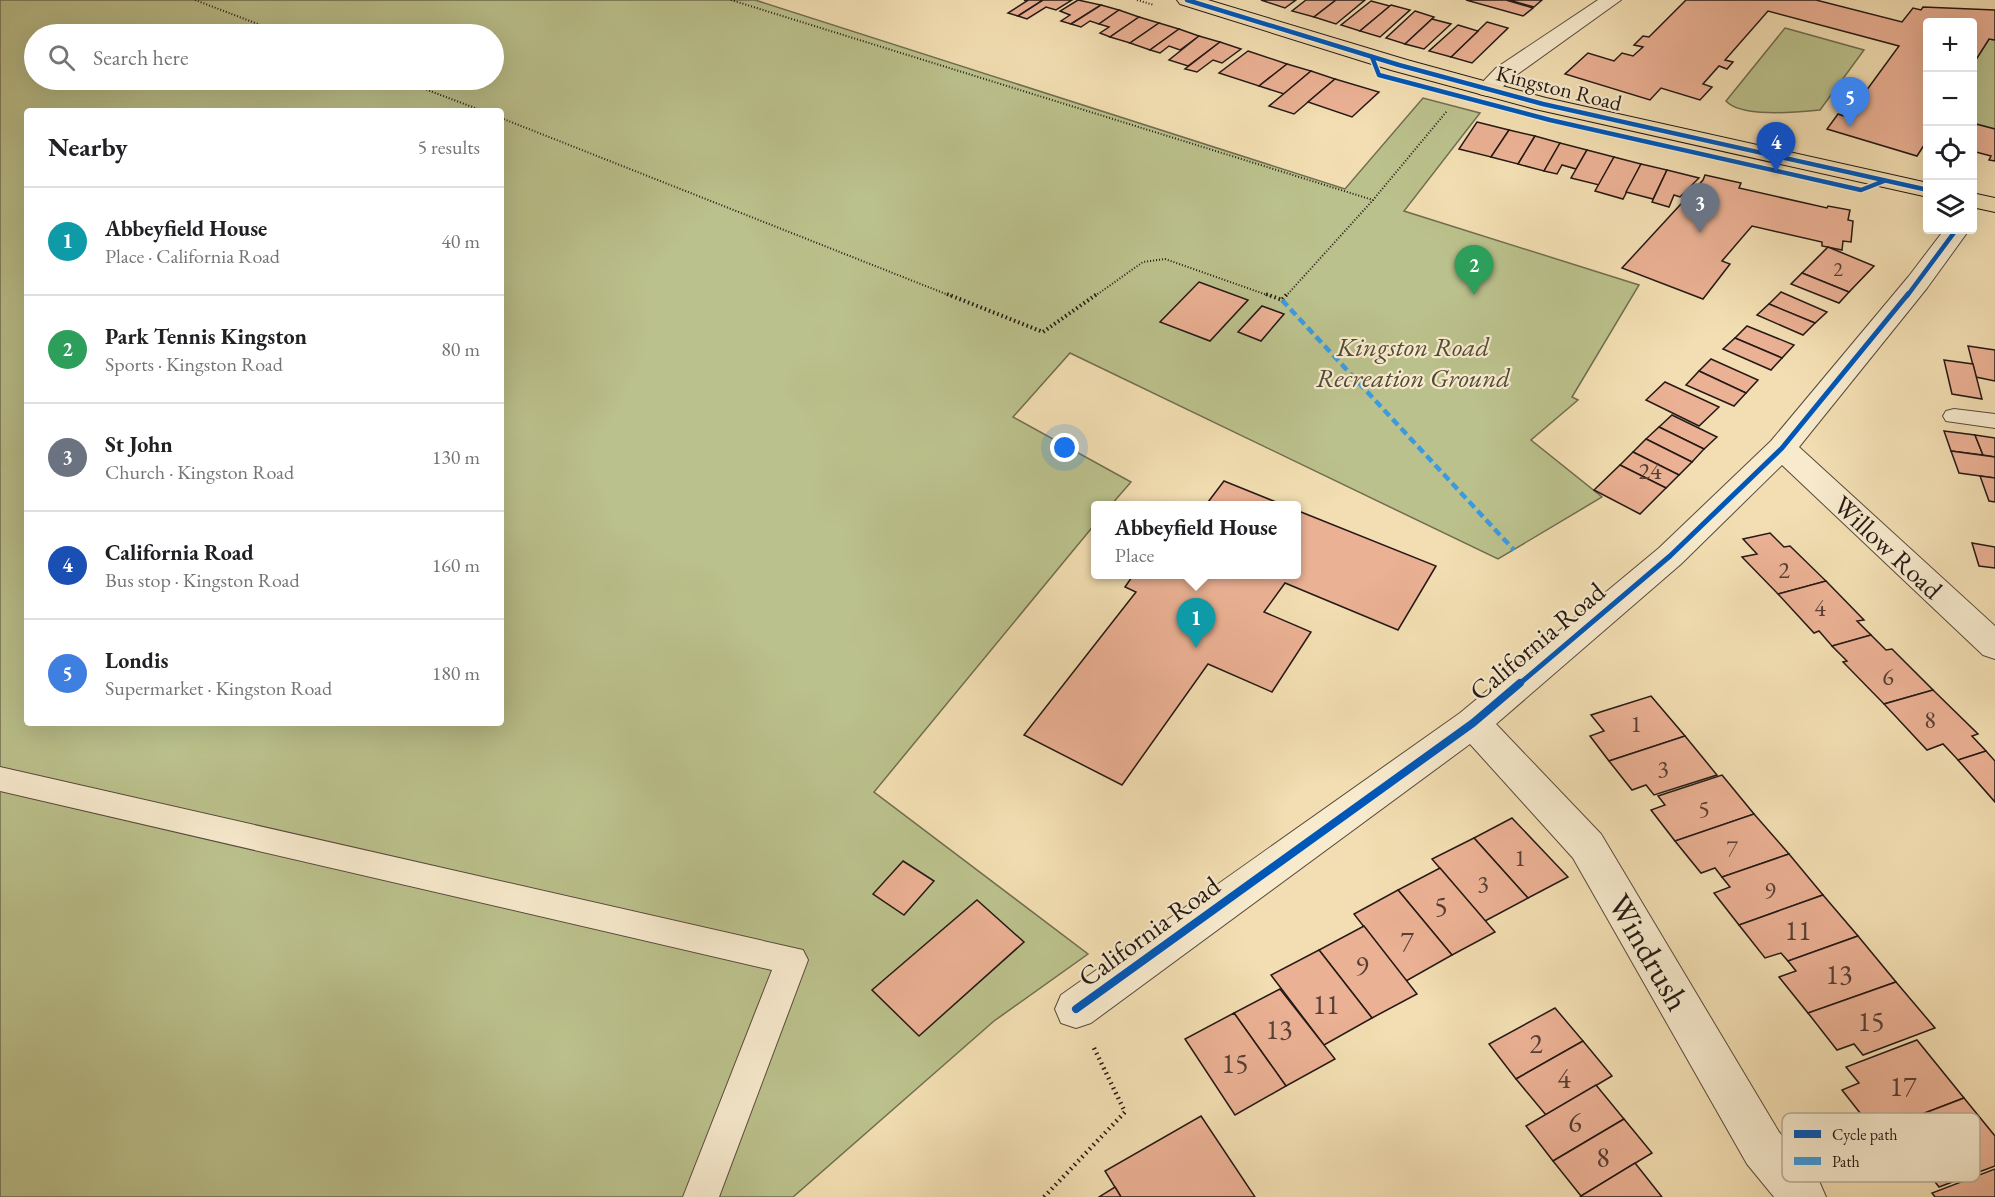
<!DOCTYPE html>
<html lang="en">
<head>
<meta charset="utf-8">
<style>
	:root { --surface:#fff; --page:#f6f6f6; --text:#202124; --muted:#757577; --line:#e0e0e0; --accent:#2563eb }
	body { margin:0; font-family:"EB Garamond",serif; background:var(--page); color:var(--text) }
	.controls { position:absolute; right:18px; top:18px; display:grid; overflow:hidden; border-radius:6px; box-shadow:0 6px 24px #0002 }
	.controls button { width:54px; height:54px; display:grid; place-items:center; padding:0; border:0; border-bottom:2px solid var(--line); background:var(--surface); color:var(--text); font:30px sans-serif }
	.you { position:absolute; left:1065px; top:448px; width:21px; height:21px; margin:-15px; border:4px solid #fff; border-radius:50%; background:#1a73e8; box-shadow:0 0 0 9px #1a73e833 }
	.badge { display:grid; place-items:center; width:39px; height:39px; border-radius:50%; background:var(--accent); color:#fff; font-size:20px; font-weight:700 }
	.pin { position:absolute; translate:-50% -50px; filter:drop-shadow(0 2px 3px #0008) }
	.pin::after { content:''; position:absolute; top:32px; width:21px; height:18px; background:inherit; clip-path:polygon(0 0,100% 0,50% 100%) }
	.popup { position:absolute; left:1091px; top:501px; width:210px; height:78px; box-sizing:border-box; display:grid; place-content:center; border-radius:6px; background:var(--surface); filter:drop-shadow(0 2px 4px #0005); font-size:20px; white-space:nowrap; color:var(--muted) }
	.popup b { font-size:22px; color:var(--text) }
	.popup::after { content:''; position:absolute; left:50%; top:100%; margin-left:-12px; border:12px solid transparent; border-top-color:var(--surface) }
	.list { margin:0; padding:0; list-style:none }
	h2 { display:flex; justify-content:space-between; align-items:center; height:78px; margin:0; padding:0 24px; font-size:26px }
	h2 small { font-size:20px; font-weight:400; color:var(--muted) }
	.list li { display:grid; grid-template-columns:39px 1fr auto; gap:18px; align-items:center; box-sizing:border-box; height:108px; padding:0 24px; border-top:2px solid var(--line) }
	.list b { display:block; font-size:22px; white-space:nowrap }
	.list p { margin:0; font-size:20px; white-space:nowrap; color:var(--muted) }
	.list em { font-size:20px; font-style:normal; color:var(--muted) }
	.icon { flex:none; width:33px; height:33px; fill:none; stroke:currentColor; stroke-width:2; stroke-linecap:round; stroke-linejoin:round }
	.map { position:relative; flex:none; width:1995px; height:1197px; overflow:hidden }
	.search { position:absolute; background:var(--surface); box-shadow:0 6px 24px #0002; left:24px; top:24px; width:480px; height:66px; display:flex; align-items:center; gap:15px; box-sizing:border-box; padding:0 21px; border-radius:33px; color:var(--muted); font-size:22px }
	.panel { position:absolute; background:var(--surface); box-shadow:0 6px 24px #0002; left:24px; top:108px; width:480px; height:618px; border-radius:6px }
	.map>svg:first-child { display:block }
</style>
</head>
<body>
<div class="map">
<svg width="1995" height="1197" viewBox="0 0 1995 1197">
	<rect width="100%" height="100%" fill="#f2deb2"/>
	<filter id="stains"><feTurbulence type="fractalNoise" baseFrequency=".00333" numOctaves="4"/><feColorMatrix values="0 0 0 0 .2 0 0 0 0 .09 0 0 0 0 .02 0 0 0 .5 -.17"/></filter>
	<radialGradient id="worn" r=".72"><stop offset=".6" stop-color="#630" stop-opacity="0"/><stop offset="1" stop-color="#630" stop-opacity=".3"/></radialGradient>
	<g fill="#bbc18c" stroke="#706d50" stroke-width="1.5" fill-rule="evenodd">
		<path d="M0,0H755L1345,189L1423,98L1480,113L1404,211L1639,285L1572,397L1578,400L1531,440L1602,497L1498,559L1070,353L1013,417L1131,482L1111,505L1096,506L1095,524L874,792L1088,954L994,1021L793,1197H0ZM34,34H494V80H34ZM27,111H501V723H27Z"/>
		<path d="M1785,28L1864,50L1820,110C1798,112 1741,118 1726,101Z"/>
		<polygon points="1989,39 1995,40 1995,129 1973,123 1972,66"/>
	</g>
	<g fill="#ebb194" stroke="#251915" stroke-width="1.5">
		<polygon points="1024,0 1043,0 1018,16 1008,13 1027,1"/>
		<polygon points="1043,0 1072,0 1056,10 1046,7 1027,19 1018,16"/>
		<polygon points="1078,0 1101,5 1071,24 1061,21 1070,15 1060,11"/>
		<polygon points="1261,0 1296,0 1285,8"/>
		<polygon points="1306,0 1336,0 1314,17 1292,11"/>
		<polygon points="1336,0 1365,0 1336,24 1314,17"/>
		<polygon points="1466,0 1506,0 1533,8 1523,16"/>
		<polygon points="1509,0 1542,0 1534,7"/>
		<polygon points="1686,0 1816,0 1902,22 1913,8 1921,10 1923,7 1995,10 1995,40 1989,39 1972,66 1972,22 1928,22 1928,139 1917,156 1827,129 1838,114 1847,117 1899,46 1768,11 1725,60 1733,62 1727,69 1719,66 1703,84 1712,87 1700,100 1661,88 1650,100 1565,74 1588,53 1614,61 1622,53 1633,56 1643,47 1634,45 1643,36 1649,37"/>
		<polygon points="1371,1 1390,6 1360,31 1341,25"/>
		<polygon points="1101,5 1119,10 1099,24 1090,21 1081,27 1071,24"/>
		<polygon points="1391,5 1410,10 1380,37 1360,31"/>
		<polygon points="1119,10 1139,17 1110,37 1100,33 1109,27 1099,24"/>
		<polygon points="1415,11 1434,17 1405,44 1386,38"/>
		<polygon points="1139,17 1159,23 1130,43 1110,37"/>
		<polygon points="1432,19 1451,24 1424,49 1405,44"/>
		<polygon points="1487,22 1508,28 1472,63 1451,57"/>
		<polygon points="1159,23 1179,29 1150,50 1130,43"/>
		<polygon points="1458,25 1478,31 1451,57 1429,51"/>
		<polygon points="1179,29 1199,36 1180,50 1169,46 1160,53 1150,50"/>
		<polygon points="1199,36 1220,42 1188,66 1169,60"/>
		<polygon points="1220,42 1241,49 1222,63 1213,60 1197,72 1185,69"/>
		<polygon points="1248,51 1287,64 1259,86 1219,73"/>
		<polygon points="1287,64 1311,71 1284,94 1259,86"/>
		<polygon points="1311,71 1335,79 1294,114 1269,106"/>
		<polygon points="1335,79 1379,92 1352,117 1308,102"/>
		<polygon points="1477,122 1509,130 1491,157 1459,149"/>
		<polygon points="1972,123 1995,129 1995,161 1989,160 1991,156 1972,151"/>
		<polygon points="1509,130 1535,136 1518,164 1491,157"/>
		<polygon points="1535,136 1560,143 1544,171 1518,164"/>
		<polygon points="1560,143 1587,150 1576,169 1562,165 1557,174 1544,171"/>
		<polygon points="1587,150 1614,157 1599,185 1571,178"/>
		<polygon points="1614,157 1641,164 1623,199 1595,191"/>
		<polygon points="1641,164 1667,170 1653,199 1626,192"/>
		<polygon points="1667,170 1699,178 1680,197 1674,195 1669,207 1652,202"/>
		<polygon points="1705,175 1741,183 1739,188 1827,208 1828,206 1850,210 1848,220 1853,221 1851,242 1843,241 1842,250 1822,246 1822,242 1752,226 1722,261 1730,264 1703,299 1622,268 1703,180"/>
		<polygon points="1828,247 1874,266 1849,292 1802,273"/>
		<polygon points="1802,273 1849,292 1839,303 1791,284"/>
		<polygon points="1199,282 1248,300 1210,341 1160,322"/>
		<polygon points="1781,292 1827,312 1815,323 1769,304"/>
		<polygon points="1769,304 1815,323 1803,335 1757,315"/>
		<polygon points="1262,306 1284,314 1261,341 1238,332"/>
		<polygon points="1747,326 1794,345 1782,358 1735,338"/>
		<polygon points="1735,338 1782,358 1771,370 1723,349"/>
		<polygon points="1968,346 1995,350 1995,381 1976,377"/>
		<polygon points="1711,359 1758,380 1746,393 1699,371"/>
		<polygon points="1944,360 1973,364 1982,399 1952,394"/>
		<polygon points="1699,371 1746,393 1734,406 1686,385"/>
		<polygon points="1665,382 1719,407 1699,426 1646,400"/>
		<polygon points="1672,415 1717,437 1704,449 1659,427"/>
		<polygon points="1659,427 1704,449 1692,462 1646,439"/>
		<polygon points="1944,431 1975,435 1983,455 1951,451"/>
		<polygon points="1975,435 1995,438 1995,457 1983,455"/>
		<polygon points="1646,439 1692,462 1679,475 1633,452"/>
		<polygon points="1951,451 1995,457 1995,478 1959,473"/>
		<polygon points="1633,452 1679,475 1666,488 1620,465"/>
		<polygon points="1620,465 1666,488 1640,514 1594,490"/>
		<polygon points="1980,476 1995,478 1995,502 1989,501"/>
		<polygon points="1224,481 1286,506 1205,506"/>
		<polygon points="1296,510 1436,566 1398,630 1285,583 1264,612 1311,632 1272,692 1208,664 1122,785 1024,735 1136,592 1125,587 1134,574 1296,574"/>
		<polygon points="1770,533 1784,547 1790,546 1826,581 1778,594 1742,557 1757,554 1743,539"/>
		<polygon points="1972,543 1995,547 1995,568 1979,566"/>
		<polygon points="1826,581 1864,620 1857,621 1871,635 1832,646 1819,631 1814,633 1778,594"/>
		<polygon points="1871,635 1886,650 1892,649 1933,690 1884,704 1843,662 1847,661 1832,646"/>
		<polygon points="1933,690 1978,734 1972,736 1986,751 1958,760 1943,744 1927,750 1884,704"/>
		<polygon points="1651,696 1685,736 1609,761 1590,736 1604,731 1591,715"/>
		<polygon points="1685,736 1717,775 1654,795 1646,785 1632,790 1609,761"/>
		<polygon points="1986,751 1995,761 1995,802 1958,760"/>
		<polygon points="1722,775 1754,814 1675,841 1651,810 1665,805 1658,796"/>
		<polygon points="1754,814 1789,854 1722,877 1715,868 1701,873 1675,841"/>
		<polygon points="1512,818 1568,877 1528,898 1474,838"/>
		<polygon points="1474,838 1528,898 1485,921 1432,859"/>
		<polygon points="1789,854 1823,895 1739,925 1714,893 1730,887 1722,877"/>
		<polygon points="903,861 934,881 904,915 873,894"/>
		<polygon points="1440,868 1495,932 1452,955 1398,890"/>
		<polygon points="1398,890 1452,955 1406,981 1354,914"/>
		<polygon points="1823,895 1858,936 1788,961 1781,953 1765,958 1739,925"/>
		<polygon points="977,900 1024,942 919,1036 872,990"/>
		<polygon points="1364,926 1417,994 1372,1018 1319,950"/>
		<polygon points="1858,936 1896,982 1808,1013 1779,977 1796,971 1788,961"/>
		<polygon points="1319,950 1372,1018 1324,1045 1271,975"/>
		<polygon points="1896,982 1935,1028 1863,1055 1854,1044 1837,1050 1808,1013"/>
		<polygon points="1280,989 1335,1059 1286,1086 1234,1013"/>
		<polygon points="1555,1008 1583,1041 1516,1079 1489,1044"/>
		<polygon points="1234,1013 1286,1086 1235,1115 1185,1039"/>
		<polygon points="1917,1040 1964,1098 1875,1132 1842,1090 1859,1083 1846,1067"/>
		<polygon points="1583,1041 1612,1076 1546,1115 1516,1079"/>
		<polygon points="1596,1085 1624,1119 1553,1161 1526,1126"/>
		<polygon points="1964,1098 1995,1136 1995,1166 1939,1187 1926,1170 1908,1176 1875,1132"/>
		<polygon points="1201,1116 1255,1197 1121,1197 1105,1171"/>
		<polygon points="1624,1119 1652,1153 1581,1196 1553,1161"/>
		<polygon points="1635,1163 1662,1197 1580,1197 1581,1196"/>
		<polygon points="1995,1169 1995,1197 1935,1197 1932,1193"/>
		<polygon points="1115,1187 1121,1197 1099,1197"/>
	</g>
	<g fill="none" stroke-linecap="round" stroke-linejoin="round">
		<g stroke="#584a3c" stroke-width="2">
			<g id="service">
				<polygon points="1954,409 1995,414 1995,428 1946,421 1943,416 1946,411"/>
				<polygon points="0,767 803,950 808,960 719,1197 683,1197 772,970 0,791"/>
			</g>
		</g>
		<g stroke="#584a3c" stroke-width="2">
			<polygon id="minor" points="1944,230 1969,230 1927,288 1799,447 1995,626 1995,659 1983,655 1782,465 1681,564 1496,724 1601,834 1779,1132 1819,1181 1826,1197 1774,1197 1747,1164 1573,858 1470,744 1091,1023 1076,1028 1061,1023 1055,1009 1061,995 1460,713 1659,548 1771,441 1909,276"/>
		</g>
		<g stroke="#584a3c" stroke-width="2">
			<polygon id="tertiary" points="1598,0 1621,0 1512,78 1495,94 1487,96 1479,94 1476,89 1496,68"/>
		</g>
		<g stroke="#251915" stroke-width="2">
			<g id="primary">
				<polygon points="1177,0 1208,0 1407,60 1546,98 1928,183 1928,197 1535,109 1391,70 1180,4"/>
				<polygon points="1972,193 1995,198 1995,212 1972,207"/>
			</g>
		</g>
		<g stroke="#251915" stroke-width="2" stroke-dasharray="1 2" stroke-linecap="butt">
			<polyline points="195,0 284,34"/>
			<polyline points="731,0 1373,200 1447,111"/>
			<polyline points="1137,0 1154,5"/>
			<polyline points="401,80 483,111"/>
			<polyline points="501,118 951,296"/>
			<polyline points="1095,296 1143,262 1165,259 1270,296"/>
			<polyline points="1286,296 1373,200"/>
		</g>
		<g stroke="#251915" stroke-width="4" stroke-dasharray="1.5 3" stroke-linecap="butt">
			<polyline points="947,294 1043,332 1097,294"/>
			<polyline points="1266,294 1282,300 1287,294"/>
		</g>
		<polyline stroke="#251915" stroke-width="4.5" stroke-dasharray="1.5 4" stroke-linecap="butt" points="1044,1197 1125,1112 1094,1048"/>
		<use href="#service" fill="#f7eacd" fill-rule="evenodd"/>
		<use href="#minor" fill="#f7eacd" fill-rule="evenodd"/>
		<use href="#tertiary" fill="#f7eacd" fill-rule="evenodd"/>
		<use href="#primary" fill="#f2deb2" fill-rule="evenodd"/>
		<polyline stroke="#3c9bdf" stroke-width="4.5" stroke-dasharray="8 4.5" stroke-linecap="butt" points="1282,300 1514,550"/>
		<g stroke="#f7eacd" stroke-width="7">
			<g id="cycleway-far2">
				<polyline points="1187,0 1399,65 1543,104 1928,190"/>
				<polyline points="1372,57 1379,75 1550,120 1861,190 1884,181"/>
				<polyline points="1907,296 1956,230"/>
			</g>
		</g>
		<g stroke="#f7eacd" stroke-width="9">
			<polyline id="cycleway-far1" points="1518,685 1670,556 1782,448 1908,294"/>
		</g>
		<g stroke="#f7eacd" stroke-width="11">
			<polyline id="cycleway" points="1076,1009 1473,723 1520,683"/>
		</g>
		<use href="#cycleway-far2" stroke="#0057b8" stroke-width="4.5"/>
		<use href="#cycleway-far1" stroke="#0057b8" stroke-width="5"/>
		<use href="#cycleway" stroke="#0057b8" stroke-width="8"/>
	</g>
	<g text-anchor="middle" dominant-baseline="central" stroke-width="4.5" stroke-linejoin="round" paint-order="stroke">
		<g font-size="20" fill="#563f35">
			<text x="1838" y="269">2</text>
		</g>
		<g font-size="22" fill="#251915" stroke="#f7eacd">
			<text transform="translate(1559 88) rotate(14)">Kingston Road</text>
		</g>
		<g font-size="24" fill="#563f35">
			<text x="1650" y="470">24</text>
			<text x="1784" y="569">2</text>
			<text x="1820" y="607">4</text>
			<text x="1888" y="676">6</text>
			<text x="1930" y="719">8</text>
			<text x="1636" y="723">1</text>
			<text x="1663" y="768">3</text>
			<text x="1704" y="808">5</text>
			<text x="1732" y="848">7</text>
			<text x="1520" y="857">1</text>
			<text x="1483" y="883">3</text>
			<text x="1770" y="890">9</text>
		</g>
		<g font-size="27" font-style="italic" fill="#524b39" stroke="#f7eacd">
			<text x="1413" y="346">Kingston Road<tspan x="1413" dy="31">Recreation Ground</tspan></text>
		</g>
		<g font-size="27" fill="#251915" stroke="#f7eacd">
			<text transform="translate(1888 547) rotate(43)">Willow Road</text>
			<text transform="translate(1537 641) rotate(-40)">California Road</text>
			<text transform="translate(1149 931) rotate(-36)">California Road</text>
		</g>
		<g font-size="28" fill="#563f35">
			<text x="1441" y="906">5</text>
			<text x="1798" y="930">11</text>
			<text x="1407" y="941">7</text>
			<text x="1362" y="965">9</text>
			<text x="1839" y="974">13</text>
			<text x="1326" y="1004">11</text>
			<text x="1871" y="1021">15</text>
			<text x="1279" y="1029">13</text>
			<text x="1536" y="1043">2</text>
			<text x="1235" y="1063">15</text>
			<text x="1564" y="1078">4</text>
			<text x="1903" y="1086">17</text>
			<text x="1575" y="1122">6</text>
			<text x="1603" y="1157">8</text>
		</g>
		<g font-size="33" fill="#251915" stroke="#f7eacd">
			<text transform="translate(1649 952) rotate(60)">Windrush</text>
		</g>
	</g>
	<rect x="1782" y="1113" width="198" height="69" rx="9" fill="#f7eacd" stroke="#b8ab96" stroke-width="1.5"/>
	<rect x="1794" y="1130" width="27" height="8" fill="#0057b8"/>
	<rect x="1794" y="1157" width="27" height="8" fill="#3c9bdf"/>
	<g font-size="16" fill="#251915">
		<text x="1832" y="1140">Cycle path</text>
		<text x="1832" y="1167">Path</text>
	</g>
	<rect width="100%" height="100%" filter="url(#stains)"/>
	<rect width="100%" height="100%" fill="url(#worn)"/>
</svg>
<div class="controls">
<button>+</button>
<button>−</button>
<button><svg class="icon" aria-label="locate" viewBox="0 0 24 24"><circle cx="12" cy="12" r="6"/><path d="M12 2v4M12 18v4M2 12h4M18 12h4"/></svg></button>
<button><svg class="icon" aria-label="layers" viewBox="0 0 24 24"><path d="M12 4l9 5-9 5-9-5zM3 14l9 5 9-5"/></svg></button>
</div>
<div class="you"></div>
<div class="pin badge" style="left:1196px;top:648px;background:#0f9aa8">1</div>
<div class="popup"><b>Abbeyfield House</b>Place</div>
<div class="pin badge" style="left:1474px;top:295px;background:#2e9e5b">2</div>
<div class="pin badge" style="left:1700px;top:233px;background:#6b7280">3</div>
<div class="pin badge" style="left:1776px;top:172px;background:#1a4fb4">4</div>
<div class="pin badge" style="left:1850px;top:127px;background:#3f7fe0">5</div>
<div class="search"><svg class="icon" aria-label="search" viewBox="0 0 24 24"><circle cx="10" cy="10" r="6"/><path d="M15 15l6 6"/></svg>Search here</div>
<section class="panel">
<h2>Nearby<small>5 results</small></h2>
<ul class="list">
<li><span class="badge" style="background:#0f9aa8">1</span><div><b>Abbeyfield House</b><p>Place · California Road</p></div><em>40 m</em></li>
<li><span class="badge" style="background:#2e9e5b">2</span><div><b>Park Tennis Kingston</b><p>Sports · Kingston Road</p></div><em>80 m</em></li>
<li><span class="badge" style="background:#6b7280">3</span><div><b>St John</b><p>Church · Kingston Road</p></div><em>130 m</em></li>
<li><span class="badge" style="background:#1a4fb4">4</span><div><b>California Road</b><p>Bus stop · Kingston Road</p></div><em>160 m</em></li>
<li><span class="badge" style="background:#3f7fe0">5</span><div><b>Londis</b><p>Supermarket · Kingston Road</p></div><em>180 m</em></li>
</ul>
</section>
</div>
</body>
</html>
